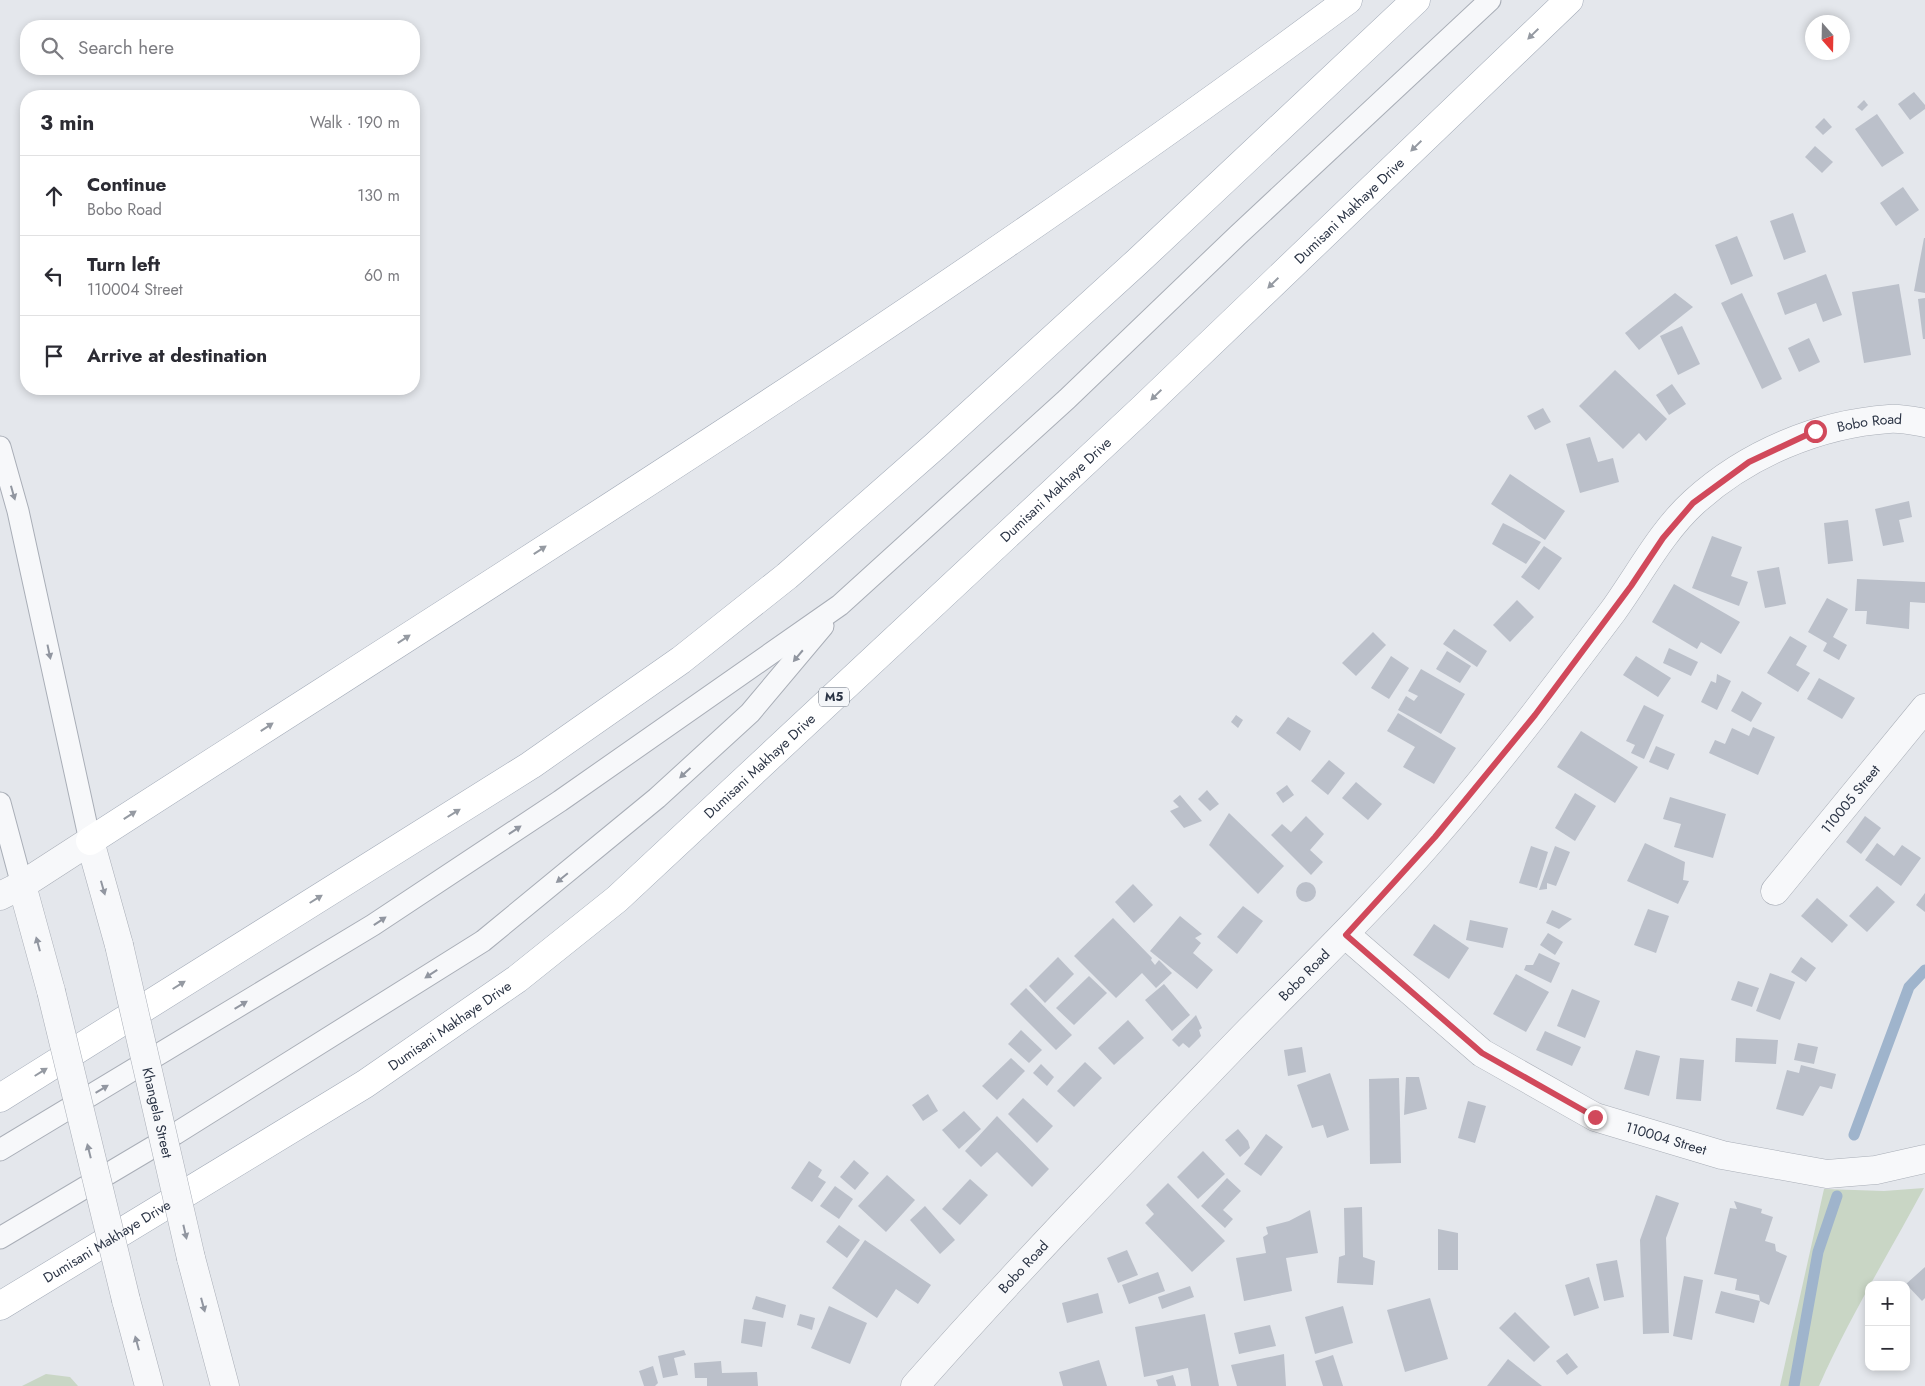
<!DOCTYPE html>
<html lang="en">
<head>
<meta charset="utf-8">
<style>
	:root { --surface:#fff; --page:#f7f7f7; --text:#2b2b33; --muted:#7c7c81; --line:#e1e1e2 }
	body { margin:0; font-family:Jost,sans-serif; background:var(--page); color:var(--text) }
	.controls { position:absolute; right:15px; bottom:15px; display:grid; overflow:hidden; border-radius:10px; box-shadow:0 2px 8px #0003 }
	.controls button { width:45px; height:45px; display:grid; place-items:center; padding:0; border:0; border-bottom:1px solid var(--line); background:var(--surface); color:var(--text); font:25px sans-serif }
	.compass { position:absolute; left:1805px; top:15px; width:45px; height:45px; border-radius:50%; background:var(--surface); box-shadow:0 2px 8px #0003; rotate:160deg }
	.stop { position:absolute; width:15px; height:15px; margin:-11px; border:4px solid #d1495b; border-radius:50%; background:#fff }
	.stop.end { background:#d1495b; border-color:#fff; box-shadow:0 1px 5px #0008 }
	.list { margin:0; padding:0; list-style:none }
	h2 { display:flex; justify-content:space-between; align-items:center; height:65px; margin:0; padding:0 20px; font-size:21px }
	h2 small { font-size:16px; font-weight:400; color:var(--muted) }
	.list li { display:grid; grid-template-columns:32px 1fr auto; gap:15px; align-items:center; box-sizing:border-box; height:80px; padding:0 20px; border-top:1px solid var(--line) }
	.list b { display:block; font-size:19px; white-space:nowrap }
	.list p { margin:0; font-size:16px; white-space:nowrap; color:var(--muted) }
	.list em { font-size:16px; font-style:normal; color:var(--muted) }
	.icon { flex:none; width:28px; height:28px; fill:none; stroke:currentColor; stroke-width:2; stroke-linecap:round; stroke-linejoin:round }
	.map { position:relative; flex:none; width:1925px; height:1386px; overflow:hidden }
	.search { position:absolute; background:var(--surface); box-shadow:0 2px 8px #0003; left:20px; top:20px; width:400px; height:55px; display:flex; align-items:center; gap:12px; box-sizing:border-box; padding:0 18px; border-radius:20px; color:var(--muted); font-size:19px }
	.panel { position:absolute; background:var(--surface); box-shadow:0 2px 8px #0003; left:20px; top:90px; width:400px; height:305px; border-radius:20px }
	.map>svg:first-child { display:block }
</style>
</head>
<body>
<div class="map">
<svg width="1925" height="1386" viewBox="0 0 1925 1386">
	<rect width="100%" height="100%" fill="#e4e7ec"/>
	<g fill="#c9d6c5">
		<path d="M1924,1188C1888,1255 1850,1316 1819,1386H1780L1824,1189L1884,1191Z"/>
		<polygon points="46,1374 70,1377 78,1386 22,1386"/>
	</g>
	<g fill="none" stroke-linecap="round" stroke-linejoin="round">
		<g stroke="#9fb4cc" stroke-width="11">
			<polyline points="1854,1135 1909,987 1925,970"/>
			<polyline points="1794,1386 1818,1252 1837,1196"/>
		</g>
	</g>
	<g fill="#bbc0ca">
		<polygon points="1914,92 1925,105 1925,109 1910,120 1898,104"/>
		<polygon points="1864,100 1868,105 1862,111 1857,107"/>
		<polygon points="1877,114 1904,153 1882,167 1855,129"/>
		<polygon points="1824,118 1832,127 1823,135 1815,127"/>
		<polygon points="1815,146 1833,162 1822,173 1805,157"/>
		<polygon points="1903,187 1919,210 1896,226 1880,203"/>
		<polygon points="1793,213 1806,252 1784,260 1770,221"/>
		<polygon points="1737,236 1753,276 1731,285 1715,245"/>
		<polygon points="1924,238 1925,238 1925,293 1914,291"/>
		<polygon points="1826,274 1842,315 1823,322 1816,303 1785,315 1777,293"/>
		<polygon points="1899,284 1911,355 1864,363 1852,292"/>
		<polygon points="1675,293 1693,307 1639,350 1625,333"/>
		<polygon points="1742,293 1782,379 1762,389 1721,303"/>
		<polygon points="1925,298 1925,339 1923,339 1918,299"/>
		<polygon points="1682,326 1700,364 1678,375 1660,336"/>
		<polygon points="1809,338 1820,362 1799,372 1788,348"/>
		<polygon points="1615,370 1667,419 1646,441 1639,433 1623,449 1579,406"/>
		<polygon points="1672,384 1686,404 1669,415 1656,395"/>
		<polygon points="1543,408 1551,422 1535,430 1527,416"/>
		<polygon points="1590,437 1598,462 1613,458 1619,482 1580,493 1566,444"/>
		<polygon points="1510,474 1565,511 1545,540 1491,504"/>
		<polygon points="1909,501 1912,517 1899,520 1904,542 1883,546 1875,509"/>
		<polygon points="1848,520 1853,561 1828,564 1824,523"/>
		<polygon points="1503,523 1541,542 1526,564 1492,544"/>
		<polygon points="1712,536 1742,547 1731,576 1748,582 1739,606 1692,588"/>
		<polygon points="1544,546 1562,558 1539,590 1521,577"/>
		<polygon points="1779,567 1786,604 1765,608 1757,571"/>
		<polygon points="1857,579 1925,582 1925,603 1910,602 1909,629 1866,624 1867,611 1855,611"/>
		<polygon points="1674,584 1740,622 1721,654 1701,642 1697,649 1652,622"/>
		<polygon points="1827,598 1848,609 1833,637 1847,645 1839,660 1823,651 1827,643 1808,632"/>
		<polygon points="1517,600 1534,617 1510,642 1493,625"/>
		<polygon points="1454,629 1487,651 1477,667 1443,644"/>
		<polygon points="1373,632 1386,645 1356,676 1342,663"/>
		<polygon points="1790,636 1807,646 1796,665 1810,673 1798,692 1767,673"/>
		<polygon points="1669,648 1698,662 1691,676 1663,663"/>
		<polygon points="1447,651 1471,666 1460,683 1436,669"/>
		<polygon points="1391,656 1409,668 1389,699 1371,688"/>
		<polygon points="1636,656 1671,678 1658,697 1623,675"/>
		<polygon points="1421,669 1465,694 1441,734 1398,710 1406,696 1414,701 1418,696 1408,691"/>
		<polygon points="1717,674 1731,681 1717,710 1701,702 1711,681 1716,683"/>
		<polygon points="1819,678 1855,698 1842,719 1807,699"/>
		<polygon points="1742,691 1762,703 1751,722 1731,711"/>
		<polygon points="1644,705 1664,715 1644,759 1631,753 1635,745 1626,741"/>
		<polygon points="1398,713 1456,748 1434,784 1403,767 1415,747 1387,731"/>
		<polygon points="1236,715 1243,720 1238,728 1231,722"/>
		<polygon points="1288,717 1311,731 1300,751 1276,733"/>
		<polygon points="1753,727 1775,737 1758,775 1709,753 1715,740 1725,744 1732,728 1749,736"/>
		<polygon points="1581,731 1638,767 1615,803 1557,767"/>
		<polygon points="1656,746 1675,754 1668,770 1649,762"/>
		<polygon points="1329,760 1345,773 1328,795 1311,781"/>
		<polygon points="1356,782 1382,804 1368,820 1342,798"/>
		<polygon points="1287,785 1294,795 1283,803 1276,793"/>
		<polygon points="1207,790 1219,804 1210,811 1198,799"/>
		<polygon points="1575,793 1596,806 1575,841 1555,828"/>
		<polygon points="1180,795 1202,821 1184,828 1170,811 1179,807 1173,801"/>
		<polygon points="1670,797 1726,814 1713,858 1674,847 1681,824 1663,819"/>
		<polygon points="1229,813 1284,866 1258,894 1209,845"/>
		<polygon points="1306,816 1324,834 1310,850 1323,862 1311,875 1271,835 1282,824 1291,832"/>
		<polygon points="1865,816 1881,828 1861,854 1846,842"/>
		<polygon points="1645,843 1685,862 1683,880 1689,881 1678,904 1627,881"/>
		<polygon points="1877,843 1894,856 1902,845 1921,858 1901,886 1865,860"/>
		<polygon points="1531,846 1548,852 1537,888 1519,883"/>
		<polygon points="1555,846 1570,852 1556,886 1547,883 1547,889 1539,890"/>
		<circle cx="1306" cy="892" r="10"/>
		<polygon points="1133,884 1153,905 1134,923 1115,902"/>
		<polygon points="1877,886 1895,902 1867,932 1849,916"/>
		<polygon points="1925,893 1925,912 1916,905"/>
		<polygon points="1817,898 1848,925 1832,943 1801,916"/>
		<polygon points="1243,906 1263,921 1237,954 1217,937"/>
		<polygon points="1648,909 1669,916 1656,953 1634,945"/>
		<polygon points="1552,910 1572,919 1559,929 1546,923"/>
		<polygon points="1180,916 1202,934 1195,938 1201,943 1193,953 1213,970 1197,989 1150,951"/>
		<polygon points="1113,918 1152,958 1151,960 1155,965 1159,960 1172,973 1156,988 1142,973 1116,998 1074,956"/>
		<polygon points="1470,920 1508,928 1503,948 1466,940"/>
		<polygon points="1434,924 1469,948 1449,979 1413,955"/>
		<polygon points="1548,933 1563,942 1555,955 1540,945"/>
		<polygon points="1539,953 1560,963 1551,983 1524,970 1526,965 1533,965"/>
		<polygon points="1058,957 1074,974 1045,1003 1029,986"/>
		<polygon points="1801,957 1816,968 1806,982 1791,972"/>
		<polygon points="1770,973 1795,982 1780,1020 1756,1011"/>
		<polygon points="1516,974 1549,992 1526,1032 1493,1014"/>
		<polygon points="1089,976 1107,993 1074,1025 1056,1008"/>
		<polygon points="1738,981 1759,988 1752,1007 1731,1000"/>
		<polygon points="1164,984 1190,1015 1172,1031 1145,1000"/>
		<polygon points="1026,988 1072,1035 1056,1050 1010,1004"/>
		<polygon points="1572,989 1600,1001 1585,1038 1557,1026"/>
		<polygon points="1196,1015 1202,1028 1199,1030 1201,1036 1189,1048 1183,1043 1179,1047 1172,1040"/>
		<polygon points="1128,1020 1144,1038 1114,1065 1098,1048"/>
		<polygon points="1021,1030 1042,1050 1029,1063 1008,1044"/>
		<polygon points="1545,1031 1581,1047 1572,1066 1536,1050"/>
		<polygon points="1736,1038 1778,1040 1776,1064 1735,1062"/>
		<polygon points="1798,1043 1818,1047 1814,1064 1794,1060"/>
		<polygon points="1302,1047 1306,1072 1288,1076 1284,1050"/>
		<polygon points="1636,1050 1660,1056 1649,1096 1624,1089"/>
		<polygon points="1011,1058 1025,1071 997,1100 982,1086"/>
		<polygon points="1680,1058 1704,1060 1701,1101 1676,1099"/>
		<polygon points="1085,1062 1102,1078 1074,1107 1057,1091"/>
		<polygon points="1041,1064 1054,1077 1047,1086 1033,1073"/>
		<polygon points="1801,1065 1836,1074 1832,1089 1820,1086 1803,1116 1776,1109 1787,1070 1799,1073"/>
		<polygon points="1330,1073 1349,1130 1327,1138 1323,1125 1312,1128 1297,1085"/>
		<polygon points="1406,1077 1419,1077 1427,1109 1404,1115"/>
		<polygon points="1399,1078 1401,1163 1370,1164 1369,1079"/>
		<polygon points="928,1094 938,1111 923,1121 912,1105"/>
		<polygon points="1023,1098 1053,1126 1037,1143 1008,1114"/>
		<polygon points="1468,1101 1486,1106 1475,1143 1458,1138"/>
		<polygon points="964,1111 981,1129 959,1149 942,1130"/>
		<polygon points="997,1116 1049,1169 1032,1187 997,1152 981,1167 965,1151"/>
		<polygon points="1238,1129 1248,1141 1250,1148 1240,1157 1225,1140"/>
		<polygon points="1266,1134 1283,1147 1261,1176 1244,1164"/>
		<polygon points="1203,1151 1225,1174 1198,1199 1177,1177"/>
		<polygon points="854,1160 869,1173 855,1190 840,1177"/>
		<polygon points="809,1161 822,1170 818,1177 826,1182 812,1202 791,1188"/>
		<polygon points="887,1175 915,1200 886,1232 858,1206"/>
		<polygon points="1227,1178 1241,1191 1223,1210 1233,1219 1225,1228 1201,1206"/>
		<polygon points="970,1179 988,1195 960,1225 942,1209"/>
		<polygon points="1168,1183 1225,1241 1192,1272 1145,1223 1154,1214 1146,1205"/>
		<polygon points="835,1186 853,1199 839,1219 820,1206"/>
		<polygon points="1656,1195 1679,1203 1666,1238 1669,1333 1643,1334 1640,1240"/>
		<polygon points="1734,1201 1762,1209 1761,1213 1773,1217 1765,1241 1775,1244 1776,1251 1787,1256 1769,1305 1760,1301 1759,1295 1735,1290 1737,1279 1714,1274 1730,1208 1737,1209"/>
		<polygon points="925,1206 955,1240 940,1254 910,1220"/>
		<polygon points="1362,1207 1363,1257 1375,1261 1373,1285 1337,1283 1339,1257 1345,1255 1344,1208"/>
		<polygon points="1310,1210 1318,1253 1286,1258 1292,1291 1244,1301 1236,1258 1266,1253 1263,1237 1268,1234 1266,1227 1289,1221"/>
		<polygon points="839,1225 860,1240 847,1258 826,1242"/>
		<polygon points="1438,1229 1458,1233 1458,1270 1438,1270"/>
		<polygon points="865,1240 931,1285 918,1304 896,1289 877,1318 832,1288"/>
		<polygon points="1127,1250 1138,1275 1118,1283 1107,1258"/>
		<polygon points="1617,1260 1624,1297 1604,1301 1596,1264"/>
		<polygon points="1925,1267 1925,1298 1922,1301 1906,1284"/>
		<polygon points="1158,1272 1165,1291 1129,1304 1122,1285"/>
		<polygon points="1684,1276 1703,1280 1692,1340 1673,1336"/>
		<polygon points="1589,1277 1599,1308 1574,1316 1565,1285"/>
		<polygon points="1190,1286 1194,1297 1162,1309 1158,1297"/>
		<polygon points="1721,1291 1760,1301 1754,1323 1715,1313"/>
		<polygon points="1098,1293 1103,1313 1067,1323 1062,1303"/>
		<polygon points="756,1296 786,1305 783,1318 752,1309"/>
		<polygon points="1430,1298 1448,1359 1405,1372 1387,1310"/>
		<polygon points="829,1306 867,1323 850,1364 811,1348"/>
		<polygon points="1343,1306 1353,1343 1315,1354 1305,1317"/>
		<polygon points="1515,1312 1550,1347 1534,1362 1499,1328"/>
		<polygon points="800,1314 815,1318 812,1330 797,1325"/>
		<polygon points="1205,1314 1219,1386 1191,1386 1188,1368 1144,1377 1135,1327"/>
		<polygon points="744,1319 766,1322 762,1347 741,1343"/>
		<polygon points="1270,1325 1276,1346 1239,1354 1234,1333"/>
		<polygon points="684,1350 686,1355 674,1358 678,1375 663,1378 658,1356"/>
		<polygon points="1567,1353 1578,1367 1567,1375 1556,1361"/>
		<polygon points="1284,1354 1286,1386 1237,1386 1231,1365"/>
		<polygon points="1333,1355 1343,1386 1323,1386 1315,1361"/>
		<polygon points="1508,1359 1542,1386 1487,1386"/>
		<polygon points="1099,1360 1107,1386 1063,1386 1059,1372"/>
		<polygon points="721,1361 722,1373 757,1372 758,1386 707,1386 707,1378 695,1378 694,1363"/>
		<polygon points="653,1366 658,1383 655,1386 644,1386 639,1371"/>
		<polygon points="1173,1375 1176,1386 1158,1386 1156,1380"/>
	</g>
	<g fill="none" stroke-linecap="round" stroke-linejoin="round">
		<g stroke="#a9aeb7" stroke-width="23">
			<g id="service">
				<polyline points="0,447 18,511 90,841"/>
				<polyline points="0,803 22,885"/>
				<polyline points="0,1150 373,925 560,801 840,605 1067,399 1238,235 1490,0"/>
				<polyline points="0,1238 175,1134 483,941 657,798 750,713 823,626"/>
			</g>
		</g>
		<g stroke="#a9aeb7" stroke-width="29">
			<g id="minor">
				<path id="s1" d="M1775,891L1925,708"/>
				<path id="s2" d="M1346,935L1482,1053L1595,1117L1722,1155L1827,1174L1876,1170L1925,1159"/>
				<path id="s3" d="M915,1386C1018,1269 1127,1157 1235,1045C1302,976 1371,910 1434,837C1497,765 1555,688 1613,611C1639,575 1661,532 1694,502C1747,454 1818,424 1889,419C1901,418 1914,421 1925,423"/>
			</g>
		</g>
		<g stroke="#a9aeb7" stroke-width="29">
			<g id="tertiary">
				<polyline points="22,885 51,991"/>
				<polyline points="0,896 22,885 90,841 119,945"/>
				<polyline points="191,1258 225,1386"/>
				<polyline points="126,1300 149,1386"/>
			</g>
		</g>
		<g stroke="#a3abb8" stroke-width="29">
			<g id="primary">
				<path d="M90,841C513,568 944,302 1348,0"/>
				<polyline points="0,1098 531,765 681,660 787,576 935,446 1137,262 1416,0"/>
				<path id="s4" d="M0,1306L365,1084L517,979L617,899L1142,409L1569,0"/>
			</g>
		</g>
		<use href="#service" stroke="#f7f8fa" stroke-width="21"/>
		<use href="#minor" stroke="#f7f8fa" stroke-width="28"/>
		<use href="#tertiary" stroke="#f7f8fa" stroke-width="28"/>
		<use href="#primary" stroke="#fff" stroke-width="28"/>
		<g stroke="#a9aeb7" stroke-width="29" stroke-linecap="butt">
			<g id="tertiary-bridge">
				<path id="s5" d="M119,945L191,1258"/>
				<polyline points="51,991 126,1300"/>
			</g>
		</g>
		<use href="#tertiary-bridge" stroke="#f7f8fa" stroke-width="28"/>
	</g>
	<defs><path id="oneway-solid" d="M-6-.8H1V-3.2L6.5 0L1 3.2V.8H-6Z" transform="scale(1.25)"/></defs>
	<g fill="#959aa2">
		<use href="#oneway-solid" transform="translate(1533 34) rotate(136)"/>
		<use href="#oneway-solid" transform="translate(1416 146) rotate(136)"/>
		<use href="#oneway-solid" transform="translate(1273 283) rotate(136)"/>
		<use href="#oneway-solid" transform="translate(1156 395) rotate(136)"/>
		<use href="#oneway-solid" transform="translate(540 550) rotate(-33)"/>
		<use href="#oneway-solid" transform="translate(404 639) rotate(-33)"/>
		<use href="#oneway-solid" transform="translate(267 727) rotate(-33)"/>
		<use href="#oneway-solid" transform="translate(454 813) rotate(-32)"/>
		<use href="#oneway-solid" transform="translate(130 815) rotate(-33)"/>
		<use href="#oneway-solid" transform="translate(316 899) rotate(-32)"/>
		<use href="#oneway-solid" transform="translate(179 985) rotate(-32)"/>
		<use href="#oneway-solid" transform="translate(41 1072) rotate(-32)"/>
	</g>
	<g fill="#9196a0">
		<use href="#oneway-solid" transform="translate(13 493) rotate(74)"/>
		<use href="#oneway-solid" transform="translate(49 652) rotate(78)"/>
		<use href="#oneway-solid" transform="translate(798 656) rotate(130)"/>
		<use href="#oneway-solid" transform="translate(685 773) rotate(137)"/>
		<use href="#oneway-solid" transform="translate(515 830) rotate(-34)"/>
		<use href="#oneway-solid" transform="translate(562 878) rotate(141)"/>
		<use href="#oneway-solid" transform="translate(103 888) rotate(74)"/>
		<use href="#oneway-solid" transform="translate(380 921) rotate(-34)"/>
		<use href="#oneway-solid" transform="translate(38 944) rotate(-105)"/>
		<use href="#oneway-solid" transform="translate(431 974) rotate(147)"/>
		<use href="#oneway-solid" transform="translate(241 1005) rotate(-31)"/>
		<use href="#oneway-solid" transform="translate(102 1089) rotate(-31)"/>
		<use href="#oneway-solid" transform="translate(89 1151) rotate(-104)"/>
		<use href="#oneway-solid" transform="translate(185 1232) rotate(77)"/>
		<use href="#oneway-solid" transform="translate(203 1305) rotate(75)"/>
		<use href="#oneway-solid" transform="translate(137 1343) rotate(-105)"/>
	</g>
	<g fill="none" stroke-linecap="round" stroke-linejoin="round">
		<polyline stroke="#d1495b" stroke-width="6" points="1595,1117 1482,1053 1346,935 1435,837 1535,715 1631,586 1663,538 1693,503 1749,462 1815,431"/>
	</g>
	<g text-anchor="middle" dominant-baseline="central" stroke-width="4" stroke-linejoin="round" paint-order="stroke">
		<rect fill="#f4f6f9" stroke="#676e7b" stroke-width="1" x="819" y="687.5" width="30" height="19" rx="4"/>
		<g font-size="12" font-weight="bold" fill="#2b3445">
			<text x="834" y="697">M5</text>
		</g>
		<g font-size="14" fill="#2b3445" stroke="#f4f6f9">
			<text stroke="none"><textPath href="#s4" startOffset="1745">Dumisani Makhaye Drive</textPath></text>
			<text stroke="none"><textPath href="#s3" startOffset="1376">Bobo Road</textPath></text>
			<text stroke="none"><textPath href="#s4" startOffset="1340">Dumisani Makhaye Drive</textPath></text>
			<text stroke="none"><textPath href="#s4" startOffset="935">Dumisani Makhaye Drive</textPath></text>
			<text stroke="none"><textPath href="#s1" startOffset="119">110005 Street</textPath></text>
			<text stroke="none"><textPath href="#s3" startOffset="566">Bobo Road</textPath></text>
			<text stroke="none"><textPath href="#s4" startOffset="530">Dumisani Makhaye Drive</textPath></text>
			<text stroke="none"><textPath href="#s5" startOffset="172">Khangela Street</textPath></text>
			<text stroke="none"><textPath href="#s2" startOffset="384">110004 Street</textPath></text>
			<text stroke="none"><textPath href="#s4" startOffset="125">Dumisani Makhaye Drive</textPath></text>
			<text stroke="none"><textPath href="#s3" startOffset="161">Bobo Road</textPath></text>
		</g>
	</g>
</svg>
<div class="controls">
<button>+</button>
<button>−</button>
</div>
<svg class="compass" viewBox="-18 -18 36 36"><path d="M0-13l5 13h-10z" fill="#e53935"/><path d="M0 13l5-13h-10z" fill="#7c7c81"/></svg>
<div class="stop" style="left:1815px;top:431px"></div>
<div class="stop end" style="left:1595px;top:1117px"></div>
<div class="search"><svg class="icon" aria-label="search" viewBox="0 0 24 24"><circle cx="10" cy="10" r="6"/><path d="M15 15l6 6"/></svg>Search here</div>
<section class="panel">
<h2>3 min<small>Walk · 190 m</small></h2>
<ul class="list">
<li><svg class="icon" aria-label="ahead" viewBox="0 0 24 24"><path d="M12 20V5M6 11l6-6 6 6"/></svg><div><b>Continue</b><p>Bobo Road</p></div><em>130 m</em></li>
<li><svg class="icon" aria-label="left" viewBox="0 0 24 24"><path d="M17 20v-9H6M10 6l-5 5 5 5"/></svg><div><b>Turn left</b><p>110004 Street</p></div><em>60 m</em></li>
<li><svg class="icon" aria-label="arrive" viewBox="0 0 24 24"><path d="M6 21V4h12l-3 4 3 4H6"/></svg><div><b>Arrive at destination</b></div></li>
</ul>
</section>
</div>
</body>
</html>
